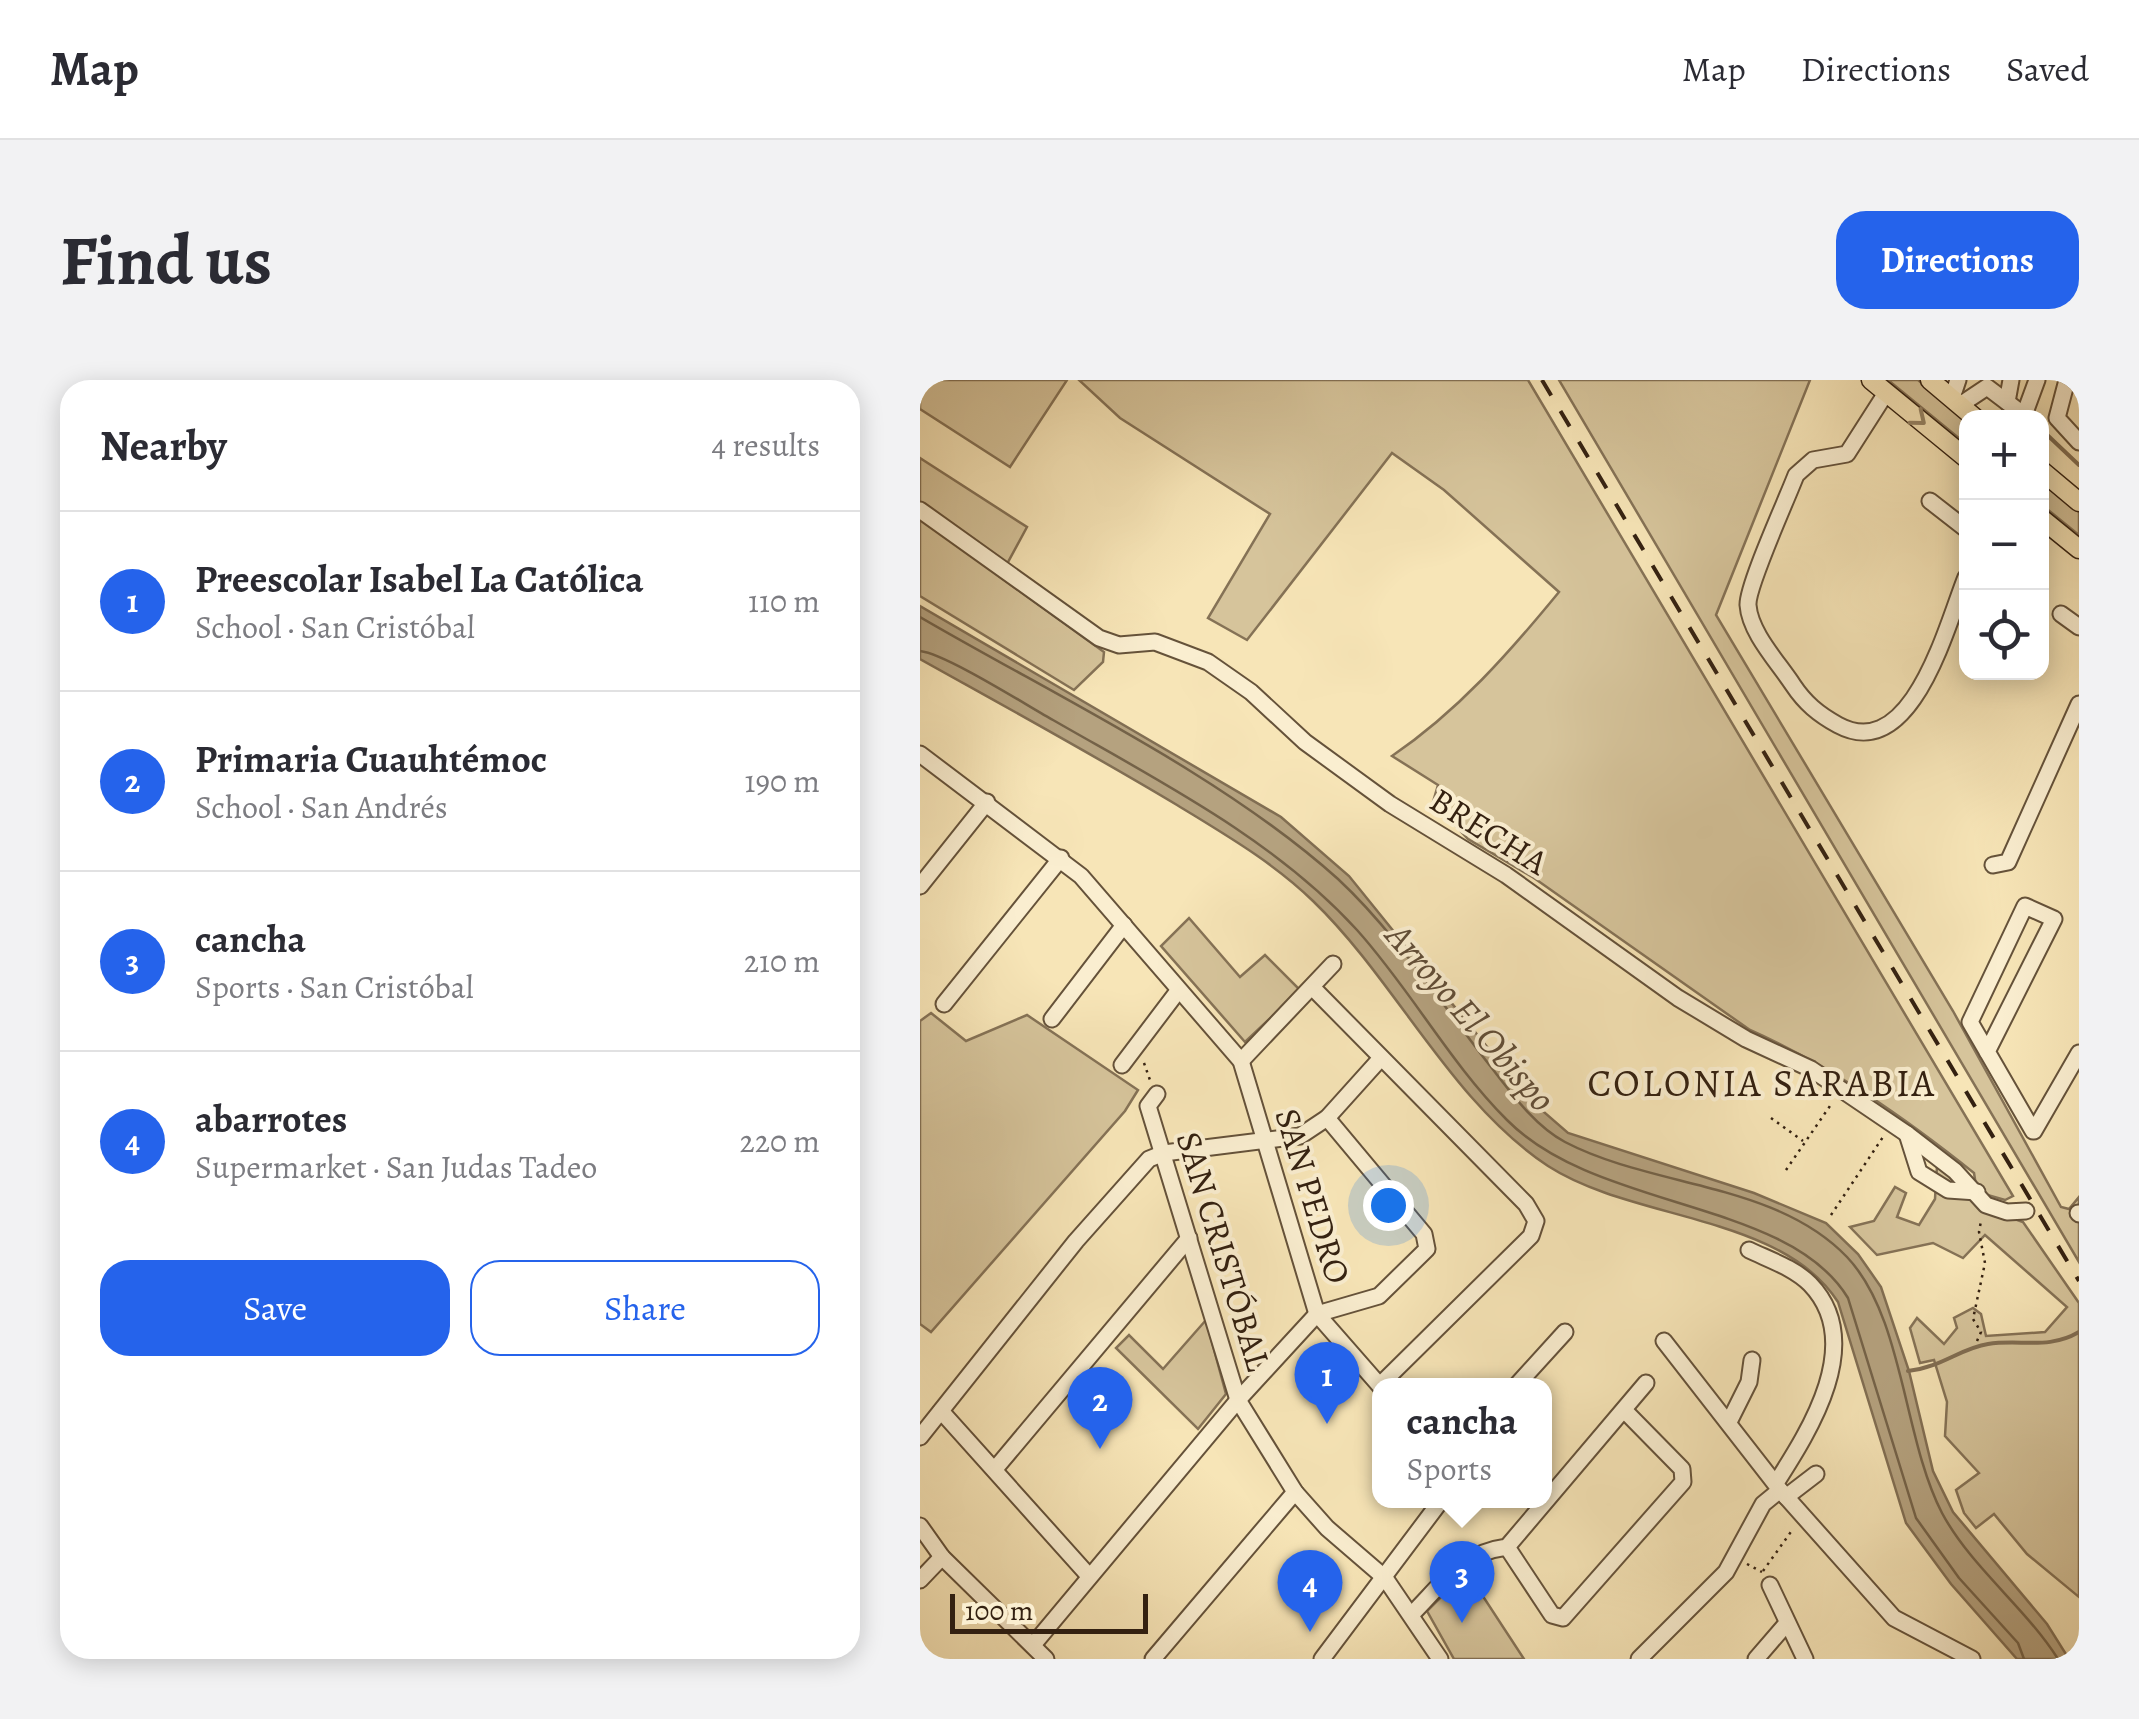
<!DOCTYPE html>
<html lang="en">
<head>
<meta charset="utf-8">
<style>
	:root { --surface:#fff; --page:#f2f2f3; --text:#2b2b33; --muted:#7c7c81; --line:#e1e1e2; --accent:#2563eb }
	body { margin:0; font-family:Alegreya,serif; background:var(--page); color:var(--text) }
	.controls { position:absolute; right:30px; top:30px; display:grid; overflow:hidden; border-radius:20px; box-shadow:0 5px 25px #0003 }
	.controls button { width:90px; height:90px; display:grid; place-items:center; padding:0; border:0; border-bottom:2px solid var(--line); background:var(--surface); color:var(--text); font:50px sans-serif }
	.scale { position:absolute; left:30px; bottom:25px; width:198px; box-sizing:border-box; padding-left:10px; border:5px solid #342111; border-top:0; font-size:28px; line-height:35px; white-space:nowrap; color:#342111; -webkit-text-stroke:8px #faeed0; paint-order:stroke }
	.you { position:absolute; left:468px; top:825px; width:35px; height:35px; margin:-25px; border:8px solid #fff; border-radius:50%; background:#1a73e8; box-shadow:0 0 0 15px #1a73e833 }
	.badge { display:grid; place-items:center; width:65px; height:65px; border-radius:50%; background:var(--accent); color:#fff; font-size:32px; font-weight:700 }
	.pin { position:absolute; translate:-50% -82px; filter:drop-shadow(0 2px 5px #0008) }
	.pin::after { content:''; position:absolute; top:52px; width:35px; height:30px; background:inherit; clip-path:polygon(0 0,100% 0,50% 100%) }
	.popup { position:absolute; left:452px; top:998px; width:180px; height:130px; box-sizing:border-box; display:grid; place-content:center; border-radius:20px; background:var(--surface); filter:drop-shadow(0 2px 8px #0005); font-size:32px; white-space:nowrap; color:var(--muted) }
	.popup b { font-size:38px; color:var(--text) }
	.popup::after { content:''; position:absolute; left:50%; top:100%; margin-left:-20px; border:20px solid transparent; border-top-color:var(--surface) }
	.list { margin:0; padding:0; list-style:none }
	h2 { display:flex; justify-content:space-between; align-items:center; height:130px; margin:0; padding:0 40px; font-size:42px }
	h2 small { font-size:32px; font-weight:400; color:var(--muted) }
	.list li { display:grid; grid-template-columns:65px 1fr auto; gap:30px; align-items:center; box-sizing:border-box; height:180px; padding:0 40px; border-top:2px solid var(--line) }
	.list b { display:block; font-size:38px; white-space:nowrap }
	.list p { margin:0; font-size:32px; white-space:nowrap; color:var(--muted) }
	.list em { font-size:32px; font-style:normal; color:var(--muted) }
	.actions { display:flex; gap:20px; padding:30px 40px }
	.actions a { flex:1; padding:22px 0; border:2px solid var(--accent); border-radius:30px; text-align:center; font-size:35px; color:var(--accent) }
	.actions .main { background:var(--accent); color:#fff }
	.icon { flex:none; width:55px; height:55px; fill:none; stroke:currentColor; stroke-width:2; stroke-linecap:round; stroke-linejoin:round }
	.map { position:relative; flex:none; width:1159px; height:1279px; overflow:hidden; border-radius:30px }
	header { display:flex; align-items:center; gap:60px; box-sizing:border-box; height:140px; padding:0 50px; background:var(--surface); border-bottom:2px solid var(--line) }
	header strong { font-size:48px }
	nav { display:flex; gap:55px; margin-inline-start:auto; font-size:35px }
	.intro { display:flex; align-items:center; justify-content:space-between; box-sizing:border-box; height:240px; padding:0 60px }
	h1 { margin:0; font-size:70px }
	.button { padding:25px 45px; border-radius:30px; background:var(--accent); color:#fff; font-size:35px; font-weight:700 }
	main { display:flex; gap:60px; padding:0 60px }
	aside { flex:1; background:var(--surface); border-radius:30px; box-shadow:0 5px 25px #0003 }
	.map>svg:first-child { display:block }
</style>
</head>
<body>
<header>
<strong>Map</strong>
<nav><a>Map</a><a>Directions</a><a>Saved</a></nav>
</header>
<div class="intro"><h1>Find us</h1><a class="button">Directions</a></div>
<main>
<aside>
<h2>Nearby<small>4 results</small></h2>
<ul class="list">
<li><span class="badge">1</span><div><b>Preescolar Isabel La Católica</b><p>School · San Cristóbal</p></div><em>110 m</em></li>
<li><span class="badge">2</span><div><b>Primaria Cuauhtémoc</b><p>School · San Andrés</p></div><em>190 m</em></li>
<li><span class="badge">3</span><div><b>cancha</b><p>Sports · San Cristóbal</p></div><em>210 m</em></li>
<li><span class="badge">4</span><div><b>abarrotes</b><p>Supermarket · San Judas Tadeo</p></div><em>220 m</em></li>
</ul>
<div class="actions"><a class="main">Save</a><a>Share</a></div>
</aside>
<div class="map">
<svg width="1159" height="1279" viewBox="0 0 1159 1279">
	<rect width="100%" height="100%" fill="#f7e5b7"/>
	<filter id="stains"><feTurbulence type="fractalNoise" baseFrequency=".002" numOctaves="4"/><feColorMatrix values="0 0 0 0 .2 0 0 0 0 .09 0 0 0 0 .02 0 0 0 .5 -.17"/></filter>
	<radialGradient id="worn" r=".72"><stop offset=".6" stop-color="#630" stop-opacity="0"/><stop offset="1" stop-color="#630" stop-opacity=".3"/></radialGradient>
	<g fill="#d6c49b" stroke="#857256" stroke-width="2.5">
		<polygon points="0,0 147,0 90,87 0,29"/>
		<path d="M159,0H608L1093,816L1085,820L1057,812L1054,793C985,738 911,686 830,650L614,498L548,459L513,422L518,405L472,376C538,331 589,273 639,212L524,110L472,73L327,260L288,238L350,134L200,38Z"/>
		<polygon points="639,0 890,0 796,235 1033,631 1141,827 1149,829 1159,817 1159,882"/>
		<polygon points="968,0 998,0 1046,40 1046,64"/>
		<polygon points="0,78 107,147 80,197 184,272 183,282 154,310 0,216"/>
		<polygon points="1122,101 1159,132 1159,155 1122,125"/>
		<polygon points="269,538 320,597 345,575 380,610 325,662 241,566"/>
		<polygon points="11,633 46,661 107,635 218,710 205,731 11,952 0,944 0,641"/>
		<polygon points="1017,786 1042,804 1057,826 1103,842 1159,923 1159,1217 1107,1174 1074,1134 1056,1148 1044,1133 1036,1110 1059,1093 1025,1056 1027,1022 1014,980 1000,983 990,948 997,938 1024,964 1037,948 1034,938 1053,928 1061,934 1066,956 1125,952 1147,927 1065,855 1043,878 1013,863 957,875 930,847 954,841 975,807 986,813 977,837 999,845 1015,819"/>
		<polygon points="286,940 306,1014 278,1049 196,968 209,955 243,989"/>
		<polygon points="541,1197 553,1201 604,1279 534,1279 507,1231"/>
	</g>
	<path fill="#b5a27f" stroke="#816e53" stroke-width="2.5" d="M0,226L361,437L429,496L610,720L648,753L834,813L906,843L938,874L961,907L989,991L1013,1091L1033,1132L1127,1244L1149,1279H1097L1031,1204L986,1143L918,922C861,834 713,841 628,786C530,721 477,602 393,521C353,482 304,454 257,425C172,374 86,327 0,279Z"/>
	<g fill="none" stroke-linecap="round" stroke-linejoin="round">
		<g stroke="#746248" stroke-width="2.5">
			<path d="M0,237C137,317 301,394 418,499C476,553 522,625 571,687C592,714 615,746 645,762C733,808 855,802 927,877C984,937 983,1058 1022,1133C1051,1187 1105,1227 1138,1279"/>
			<path d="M0,271C26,274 106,325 133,340C239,401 354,459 437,550C491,610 530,683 587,740C677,831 868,819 928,918L996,1138L1039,1198L1098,1263L1104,1279"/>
		</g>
		<g stroke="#816e53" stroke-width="4">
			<polyline points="1122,50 1159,85"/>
			<path d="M988,991C1020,988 1041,968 1068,964C1100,959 1129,970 1159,952"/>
		</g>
		<g stroke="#65523a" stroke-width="19">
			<g id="minor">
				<polyline points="1147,0 1137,38 1159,62"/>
				<path d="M966,13L927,74L893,80L876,95C867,119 827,206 828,225C830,253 858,282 873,305C885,323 898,334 918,345C992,385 1027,244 1046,197"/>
				<polyline points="1032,18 1038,0"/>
				<polyline points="1087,22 1091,0"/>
				<polyline points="1040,25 1067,7 1104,35"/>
				<polyline points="1103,38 1117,0"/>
				<polyline points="1010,121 1046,149"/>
				<polyline points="0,130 179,258 199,265 235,262 288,282 331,312 385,362 470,424 586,495 758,618 826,659 891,689 987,754 1035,791 1066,825 1087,832 1106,831"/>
				<polyline points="1141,234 1159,247"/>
				<polyline points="0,374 161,496 321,681 397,934 460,1006"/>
				<polyline points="1073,485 1088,482 1159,324"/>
				<polyline points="0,506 67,422"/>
				<polyline points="392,607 606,824 616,841 611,856 460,1005"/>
				<polyline points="24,624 141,478"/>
				<polyline points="132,639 204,545"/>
				<polyline points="1067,672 1134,539 1105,526 1050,642 1113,751 1114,751 1159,673"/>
				<polyline points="321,681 413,584"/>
				<polyline points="202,685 258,611"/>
				<polyline points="237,714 228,726 318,1020 375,1112 407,1148 465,1198 520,1279"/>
				<polyline points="987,754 999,792 1028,810 1057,812"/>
				<polyline points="1158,833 1159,834"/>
				<path d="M829,870C850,880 874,888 890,904C946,962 890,1050 856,1103"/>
				<polyline points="744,961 860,1110 974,1238 1052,1279"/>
				<polyline points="596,1006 645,952"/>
				<polyline points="21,1031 169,1196"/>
				<polyline points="809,1042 829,1002 832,980"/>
				<polyline points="0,1057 156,861 229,779 244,773 380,756 407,738 461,678"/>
				<polyline points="75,1089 269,858"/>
				<polyline points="866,1117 896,1094"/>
				<polyline points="0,1146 22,1177 126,1279"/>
				<polyline points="587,1167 632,1235 643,1238 763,1102 762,1089 704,1030"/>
				<polyline points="0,1200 22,1177"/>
				<polyline points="850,1205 885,1279"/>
				<path d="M492,1234C523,1203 541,1173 587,1167L726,1003"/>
				<polyline points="113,1265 318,1020 397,934 459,916 507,869 504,854 407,738"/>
				<polyline points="233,1279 375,1112"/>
				<polyline points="402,1279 520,1122"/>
				<polyline points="719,1279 806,1192 843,1124 860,1110"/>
				<polyline points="836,1279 867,1243"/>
			</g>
		</g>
		<g stroke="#342111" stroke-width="21">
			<g id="major">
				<polyline points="951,0 1046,78"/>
				<polyline points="1010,0 1055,38"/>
				<polyline points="1122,91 1159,122"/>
				<polyline points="1122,139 1159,169"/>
			</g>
		</g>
		<g stroke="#342111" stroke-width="2.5" stroke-dasharray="2.5 5" stroke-linecap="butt">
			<polyline points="224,683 231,703"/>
			<polyline points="851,738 883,761"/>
			<polyline points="866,790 912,723"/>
			<polyline points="911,835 963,757"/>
			<polyline points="1057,961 1061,952 1053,939 1065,883 1059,852 1061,841"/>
			<polyline points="827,1184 842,1192"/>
			<polyline points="843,1191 873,1149"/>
		</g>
		<use href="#minor" stroke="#faeed0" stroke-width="15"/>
		<use href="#major" stroke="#f7e5b7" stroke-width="18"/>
		<polyline stroke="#342111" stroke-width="4" stroke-dasharray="18 18" stroke-linecap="butt" points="622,0 1159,901"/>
	</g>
	<defs><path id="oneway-chevron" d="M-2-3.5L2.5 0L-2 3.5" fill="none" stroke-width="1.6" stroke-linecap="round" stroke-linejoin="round" transform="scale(2.5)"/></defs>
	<use stroke="#968364" href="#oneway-chevron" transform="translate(999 39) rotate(39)"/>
	<g text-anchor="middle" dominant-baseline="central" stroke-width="8" stroke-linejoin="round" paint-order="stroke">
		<g font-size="35" fill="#342111" stroke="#faeed0">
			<text transform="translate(569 451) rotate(32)">BRECHA</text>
			<text transform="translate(393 816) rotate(73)">SAN PEDRO</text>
			<text transform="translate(304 871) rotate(73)">SAN CRISTÓBAL</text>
		</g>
		<g font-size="38" font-style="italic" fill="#614e38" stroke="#faeed0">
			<text transform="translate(551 637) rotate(49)">Arroyo El Obispo</text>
		</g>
		<g font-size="38" letter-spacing="2.5" fill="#342111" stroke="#faeed0">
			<text x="842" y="703">COLONIA SARABIA</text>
		</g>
	</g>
	<rect width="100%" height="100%" filter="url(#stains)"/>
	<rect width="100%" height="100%" fill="url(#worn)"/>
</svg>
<div class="controls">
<button>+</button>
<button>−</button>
<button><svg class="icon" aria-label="locate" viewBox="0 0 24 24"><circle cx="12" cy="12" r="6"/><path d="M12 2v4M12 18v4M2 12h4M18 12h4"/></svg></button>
</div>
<div class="scale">100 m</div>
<div class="you"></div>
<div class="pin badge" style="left:407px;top:1044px">1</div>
<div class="pin badge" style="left:180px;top:1069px">2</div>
<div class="pin badge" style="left:542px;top:1243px">3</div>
<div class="popup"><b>cancha</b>Sports</div>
<div class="pin badge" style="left:390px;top:1252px">4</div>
</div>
</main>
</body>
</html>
